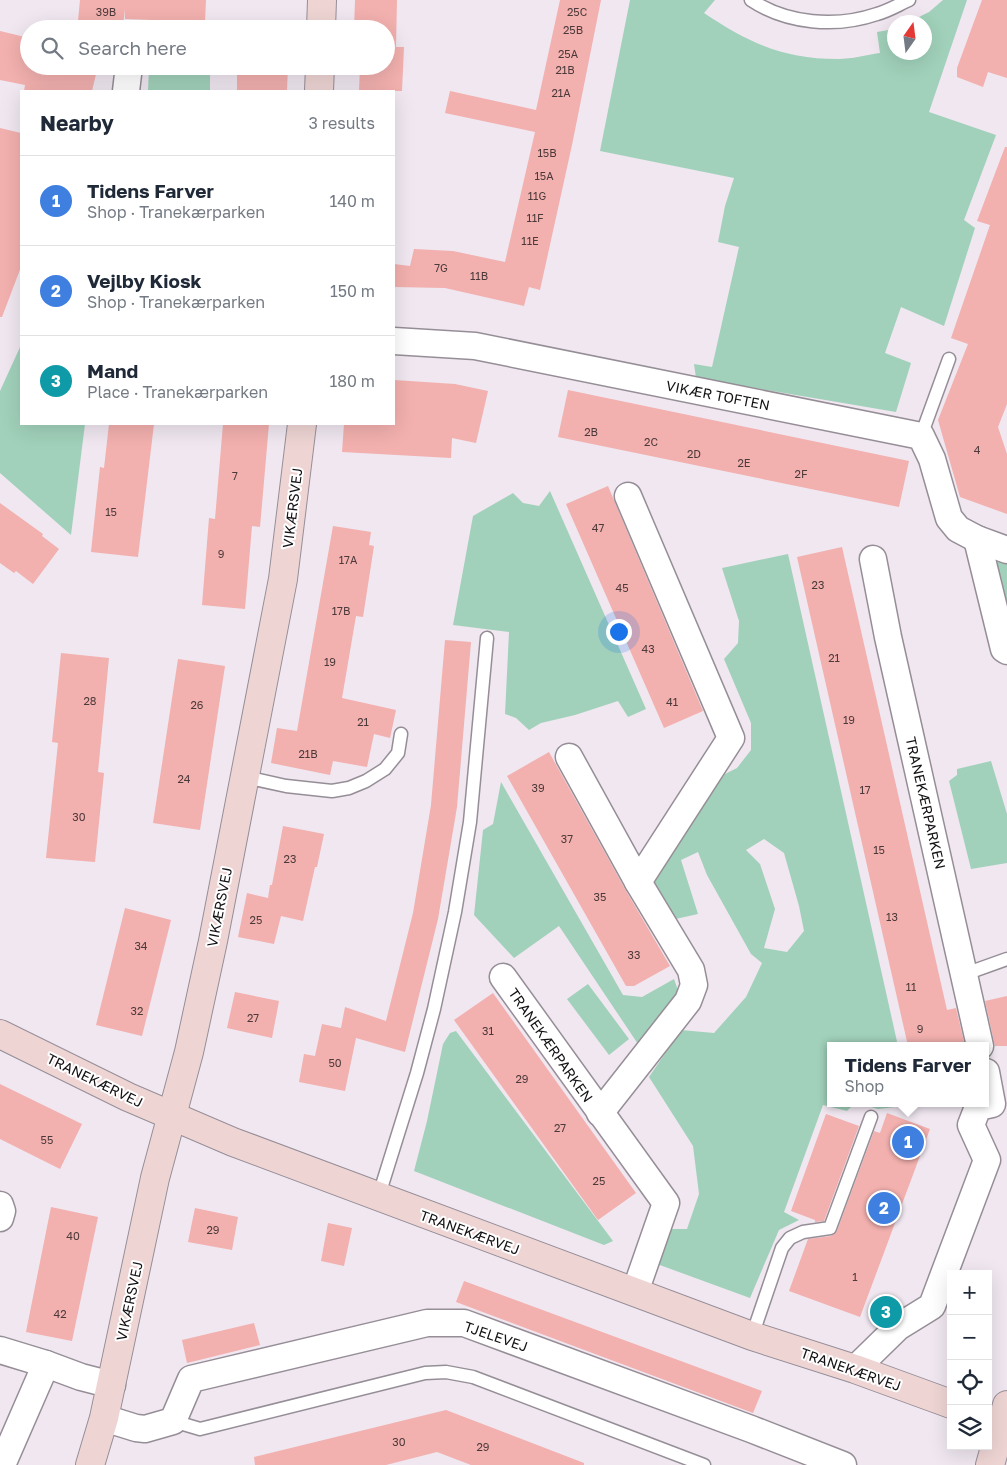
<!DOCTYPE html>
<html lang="en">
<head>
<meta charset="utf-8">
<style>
	:root { --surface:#fff; --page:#f6f6f7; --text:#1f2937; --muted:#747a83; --line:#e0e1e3; --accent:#ce3f3c }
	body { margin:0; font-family:"Golos Text",sans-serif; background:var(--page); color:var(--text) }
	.controls { position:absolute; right:15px; bottom:15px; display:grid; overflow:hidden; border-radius:0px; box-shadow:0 5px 20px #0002 }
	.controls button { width:45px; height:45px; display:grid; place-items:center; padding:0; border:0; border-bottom:1px solid var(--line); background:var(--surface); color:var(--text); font:25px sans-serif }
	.compass { position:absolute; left:887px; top:15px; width:45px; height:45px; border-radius:50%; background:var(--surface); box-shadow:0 5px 20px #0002; rotate:14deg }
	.you { position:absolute; left:618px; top:631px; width:18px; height:18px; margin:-12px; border:4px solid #fff; border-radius:50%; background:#1a73e8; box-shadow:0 0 0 8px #1a73e833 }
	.badge { display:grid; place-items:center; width:32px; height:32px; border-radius:50%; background:var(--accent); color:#fff; font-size:16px; font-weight:700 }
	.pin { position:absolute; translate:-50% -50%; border:2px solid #fff; box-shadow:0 1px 5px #0006 }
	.popup { position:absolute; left:827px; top:1042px; width:162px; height:65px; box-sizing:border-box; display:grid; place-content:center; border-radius:0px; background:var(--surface); filter:drop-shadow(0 1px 4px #0005); font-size:16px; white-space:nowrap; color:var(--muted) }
	.popup b { font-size:19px; color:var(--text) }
	.popup::after { content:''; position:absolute; left:50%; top:100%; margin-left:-10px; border:10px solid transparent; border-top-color:var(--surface) }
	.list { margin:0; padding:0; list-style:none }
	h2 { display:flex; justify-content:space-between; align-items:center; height:65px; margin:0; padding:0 20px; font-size:21px }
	h2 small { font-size:16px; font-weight:400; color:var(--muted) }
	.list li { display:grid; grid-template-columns:32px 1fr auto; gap:15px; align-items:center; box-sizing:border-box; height:90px; padding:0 20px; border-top:1px solid var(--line) }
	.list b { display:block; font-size:19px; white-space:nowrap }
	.list p { margin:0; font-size:16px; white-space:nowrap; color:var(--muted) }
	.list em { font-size:16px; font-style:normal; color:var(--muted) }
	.icon { flex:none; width:28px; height:28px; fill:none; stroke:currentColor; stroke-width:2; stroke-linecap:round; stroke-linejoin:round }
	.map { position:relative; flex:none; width:1007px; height:1465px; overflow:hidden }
	.search { position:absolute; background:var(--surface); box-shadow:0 5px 20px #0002; left:20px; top:20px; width:375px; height:55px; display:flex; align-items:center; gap:12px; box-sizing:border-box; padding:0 18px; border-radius:28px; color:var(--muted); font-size:19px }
	.panel { position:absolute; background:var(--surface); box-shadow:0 5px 20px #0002; left:20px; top:90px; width:375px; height:335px; border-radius:0px }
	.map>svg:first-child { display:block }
</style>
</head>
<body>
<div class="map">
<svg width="1007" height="1465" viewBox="0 0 1007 1465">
	<rect width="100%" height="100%" fill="#f0e7f1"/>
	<g fill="#a1d1ba" fill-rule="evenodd">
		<path d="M630,0H715L704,13C749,43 783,59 838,59C852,59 866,55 880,53L877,32L894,29V52H924V22H909L929,12L943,0H967L929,112L996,135L964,220L975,228L944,326L901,307L885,353L911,363L896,412L696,378L694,364L712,367L739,247L718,242L725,206L734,178L600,151Z"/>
		<polygon points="149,66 210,66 210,91 148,91"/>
		<polygon points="21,345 21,424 85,424 71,535 0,473 0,391"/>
		<polygon points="550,491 646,709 628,717 618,701 575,715 541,723 529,730 516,718 505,714 509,632 453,625 473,516 513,493 523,503 539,506"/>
		<path d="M788,554L898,1046H830V1103H855L847,1111L823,1105L784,1212L799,1220L779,1230L750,1298L657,1264L671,1229H687L699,1194L693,1146L649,1077L681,1030L714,1033L746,997L762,963L751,954L707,875L698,852L681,860L698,914L671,920L653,886L657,867L725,774L737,768L751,750V723L724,659L738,643L739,621L722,568ZM764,839L784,853L799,906L804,931L787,952L764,948L775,909L760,864L746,850Z"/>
		<polygon points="1000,560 1007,562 1007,613 996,564"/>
		<polygon points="991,761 1007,814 1007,863 971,869 949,781 957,775 957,769"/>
		<polygon points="501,782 623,995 642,997 674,979 679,993 651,1030 638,1044 559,926 514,958 474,915 483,830 493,824"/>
		<polygon points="588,984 629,1039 609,1055 567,999"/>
		<polygon points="456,1031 613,1241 604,1245 414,1171 427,1121 443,1044 450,1033"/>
		<polygon points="858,1103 910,1103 911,1105 878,1109"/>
	</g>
	<g fill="#f2b0ae">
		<polygon points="80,0 206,0 205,22 125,19 125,9 123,26 78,21"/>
		<polygon points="355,0 397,0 396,47 404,47 402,91 359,91 360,66 386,66 386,29 354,29"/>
		<polygon points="560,0 601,0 572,145 540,290 529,287 524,306 445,288 394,287 394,264 410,266 414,249 453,251 505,262 535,132 445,113 450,91 536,110"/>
		<polygon points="982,0 1007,0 1007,78 988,72 983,87 957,77 957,68"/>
		<polygon points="238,20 288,21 288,29 238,29"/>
		<polygon points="0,31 29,38 29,66 98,66 92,91 24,91 25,85 0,80"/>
		<polygon points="237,66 288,66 287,91 237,91"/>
		<polygon points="0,128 21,133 21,267 2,317 0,317"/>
		<polygon points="1005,147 1007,147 1007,404 998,427 1007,454 1007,514 960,497 938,420 968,344 951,338 990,225 977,221"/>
		<polygon points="394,380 455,384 488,391 476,443 452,438 451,458 342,452 344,424 394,424"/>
		<polygon points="568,390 909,461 899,507 558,437"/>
		<polygon points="109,424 154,424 138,557 91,552 100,467 104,468"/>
		<polygon points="223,424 269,424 260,527 252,526 245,609 202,605 209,518 215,519"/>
		<polygon points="608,486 703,711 664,728 566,504"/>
		<polygon points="0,503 43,534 42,536 59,549 33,584 16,571 14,573 0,563"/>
		<polygon points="333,526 371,532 369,545 374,546 363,617 356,616 342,698 396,710 390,738 374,734 367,767 333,761 330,775 271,763 277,728 297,731"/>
		<polygon points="842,547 947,1010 956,1008 965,1046 908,1046 797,557"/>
		<polygon points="445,640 471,642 457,807 438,919 405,1052 356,1038 345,1091 299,1082 304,1054 315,1056 322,1024 341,1028 345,1007 386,1021 413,913 431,805"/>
		<polygon points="61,653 109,658 98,772 104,773 95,862 46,858 58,743 52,742"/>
		<polygon points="178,659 225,666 200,830 153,823"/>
		<polygon points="549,752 625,889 670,966 634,986 626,986 507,776"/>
		<polygon points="283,826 324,834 317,867 315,867 303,921 281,916 274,944 238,937 247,893 268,898 270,885 272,885"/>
		<polygon points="125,908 171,920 142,1036 96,1025"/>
		<polygon points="235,992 279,1001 272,1038 227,1028"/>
		<polygon points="493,993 636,1193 598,1220 454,1020"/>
		<polygon points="1007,996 1007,1046 995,1046 985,1001"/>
		<polygon points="0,1084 82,1124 60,1169 0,1139"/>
		<polygon points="887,1113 930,1129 860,1317 789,1291 808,1239 831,1236 837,1231 874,1131 880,1133"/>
		<polygon points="826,1114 859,1126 824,1221 815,1222 815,1220 791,1211"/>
		<polygon points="51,1207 98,1217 72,1341 26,1332"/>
		<polygon points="195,1208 238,1217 232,1250 188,1242"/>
		<polygon points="328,1223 352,1228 344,1266 321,1261"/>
		<polygon points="464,1281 762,1391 753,1413 456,1302"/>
		<polygon points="254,1323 260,1345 187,1363 182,1340"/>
		<polygon points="446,1410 584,1463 584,1465 471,1465 437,1452 386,1465 255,1465 254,1457"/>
	</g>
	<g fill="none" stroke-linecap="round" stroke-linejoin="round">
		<g stroke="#968e97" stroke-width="15">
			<g id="lane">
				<path d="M751,0C787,24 836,28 877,14C888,11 898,5 909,0"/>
				<polyline points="921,436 949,359"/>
				<polyline points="245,777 286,786 332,791 349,788 366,781 385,769 398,753 401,734"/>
				<polyline points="965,974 1007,959"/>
				<polyline points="378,1198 417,1073 434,1009 455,912 470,822 487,638"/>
				<polyline points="752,1336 782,1248 790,1238 803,1232 830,1228 871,1117"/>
				<polyline points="173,1421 200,1429 425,1373 446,1372 473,1377 704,1465"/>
			</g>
		</g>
		<g stroke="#968e97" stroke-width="29">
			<g id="street">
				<polyline points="126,91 129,66"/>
				<polyline points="394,341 475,346 921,436 932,459 949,518 958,529 977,539 1007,550"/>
				<polyline points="628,496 731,738 638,882"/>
				<polyline points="977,539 1004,649 1007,651"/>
				<polyline points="873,559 888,637 980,1046"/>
				<polyline points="569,757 638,882 691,970 694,985 688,1001 600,1113"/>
				<polyline points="503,977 666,1203 635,1292"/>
				<polyline points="0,1205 2,1211 0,1218"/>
				<polyline points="0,1350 46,1364 2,1465"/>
				<polyline points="46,1364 81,1377 112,1385"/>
				<polyline points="855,1369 898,1327 932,1306 987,1160 971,1125 978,1107 992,1104 986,1072"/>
				<polyline points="104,1418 136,1428 145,1429 173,1421 191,1379 427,1323 464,1323 751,1429 843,1465"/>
			</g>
		</g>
		<g stroke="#968e97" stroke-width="30">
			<g id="secondary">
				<polyline points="321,29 322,0"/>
				<polyline points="319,91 320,66"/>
				<polyline points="0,1034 128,1097 233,1142 752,1336 855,1369 951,1404"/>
				<polyline points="90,1465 104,1418 155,1178 189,1052 213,941 283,579 302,424"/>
				<polyline points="990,1465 1007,1405"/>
			</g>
		</g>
		<use href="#lane" stroke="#fff" stroke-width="12"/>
		<use href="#street" stroke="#fff" stroke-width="26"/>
		<use href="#secondary" stroke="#eed5d4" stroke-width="28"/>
	</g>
	<g text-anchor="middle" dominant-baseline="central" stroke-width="4" stroke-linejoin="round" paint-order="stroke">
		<g font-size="11" fill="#4c393a">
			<text x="106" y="11">39B</text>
			<text x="577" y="11">25C</text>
			<text x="573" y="29">25B</text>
			<text x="568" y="53">25A</text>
			<text x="565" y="69">21B</text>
			<text x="561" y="92">21A</text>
			<text x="547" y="152">15B</text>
			<text x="544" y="175">15A</text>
			<text x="537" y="195">11G</text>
			<text x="535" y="217">11F</text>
			<text x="530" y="240">11E</text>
			<text x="441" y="267">7G</text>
			<text x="479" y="275">11B</text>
			<text x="591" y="431">2B</text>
			<text x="651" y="441">2C</text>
			<text x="977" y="449">4</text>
			<text x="694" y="453">2D</text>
			<text x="744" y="462">2E</text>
			<text x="801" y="473">2F</text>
			<text x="235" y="475">7</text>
			<text x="111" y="511">15</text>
			<text x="598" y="527">47</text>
			<text x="221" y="553">9</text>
			<text x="348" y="559">17A</text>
			<text x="818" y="584">23</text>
			<text x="622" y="587">45</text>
			<text x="341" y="610">17B</text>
			<text x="648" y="648">43</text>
			<text x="834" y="657">21</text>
			<text x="330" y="661">19</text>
			<text x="90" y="700">28</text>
			<text x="672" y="701">41</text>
			<text x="197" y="704">26</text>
			<text x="849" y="719">19</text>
			<text x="363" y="721">21</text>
			<text x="308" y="753">21B</text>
			<text x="184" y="778">24</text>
			<text x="538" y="787">39</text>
			<text x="865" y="789">17</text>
			<text x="79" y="816">30</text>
			<text x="567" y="838">37</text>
			<text x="879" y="849">15</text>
			<text x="290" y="858">23</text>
			<text x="600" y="896">35</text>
			<text x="892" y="916">13</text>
			<text x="256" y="919">25</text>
			<text x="141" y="945">34</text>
			<text x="634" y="954">33</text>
			<text x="911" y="986">11</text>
			<text x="137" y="1010">32</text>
			<text x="253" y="1017">27</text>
			<text x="920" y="1028">9</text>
			<text x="488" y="1030">31</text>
			<text x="335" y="1062">50</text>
			<text x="522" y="1078">29</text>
			<text x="560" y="1127">27</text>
			<text x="47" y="1139">55</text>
			<text x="599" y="1180">25</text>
			<text x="213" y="1229">29</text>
			<text x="73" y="1235">40</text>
			<text x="855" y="1276">1</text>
			<text x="60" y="1313">42</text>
			<text x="399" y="1441">30</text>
			<text x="483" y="1446">29</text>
		</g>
		<g font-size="14" fill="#141114" stroke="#fff">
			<text transform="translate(718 395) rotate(11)">VIKÆR TOFTEN</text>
			<text transform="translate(292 508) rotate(-83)">VIKÆRSVEJ</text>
			<text transform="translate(926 803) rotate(77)">TRANEKÆRPARKEN</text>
			<text transform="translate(219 907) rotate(-79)">VIKÆRSVEJ</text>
			<text transform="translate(551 1045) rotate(55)">TRANEKÆRPARKEN</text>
			<text transform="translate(95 1080) rotate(26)">TRANEKÆRVEJ</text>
			<text transform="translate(470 1232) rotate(20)">TRANEKÆRVEJ</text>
			<text transform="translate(129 1301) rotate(-78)">VIKÆRSVEJ</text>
			<text transform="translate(496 1336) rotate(19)">TJELEVEJ</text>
			<text transform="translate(851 1369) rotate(19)">TRANEKÆRVEJ</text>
		</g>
	</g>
</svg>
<div class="controls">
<button>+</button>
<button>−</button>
<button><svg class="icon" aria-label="locate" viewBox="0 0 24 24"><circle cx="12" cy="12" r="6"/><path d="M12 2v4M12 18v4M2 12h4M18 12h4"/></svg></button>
<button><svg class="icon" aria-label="layers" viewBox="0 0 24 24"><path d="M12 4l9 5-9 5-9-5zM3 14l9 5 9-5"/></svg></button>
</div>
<svg class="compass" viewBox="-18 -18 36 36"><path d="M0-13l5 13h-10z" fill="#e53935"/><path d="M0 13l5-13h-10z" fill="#747a83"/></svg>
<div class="you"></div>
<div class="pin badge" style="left:908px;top:1142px;background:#3f7fe0">1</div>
<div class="popup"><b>Tidens Farver</b>Shop</div>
<div class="pin badge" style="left:884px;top:1208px;background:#3f7fe0">2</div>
<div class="pin badge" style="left:886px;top:1312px;background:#0f9aa8">3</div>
<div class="search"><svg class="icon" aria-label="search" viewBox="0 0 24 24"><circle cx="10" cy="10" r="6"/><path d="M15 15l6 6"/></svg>Search here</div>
<section class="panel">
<h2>Nearby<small>3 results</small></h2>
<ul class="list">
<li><span class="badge" style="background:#3f7fe0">1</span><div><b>Tidens Farver</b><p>Shop · Tranekærparken</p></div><em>140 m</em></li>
<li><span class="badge" style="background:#3f7fe0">2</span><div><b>Vejlby Kiosk</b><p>Shop · Tranekærparken</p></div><em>150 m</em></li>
<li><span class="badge" style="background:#0f9aa8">3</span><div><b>Mand</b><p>Place · Tranekærparken</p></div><em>180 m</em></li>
</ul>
</section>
</div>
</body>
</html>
